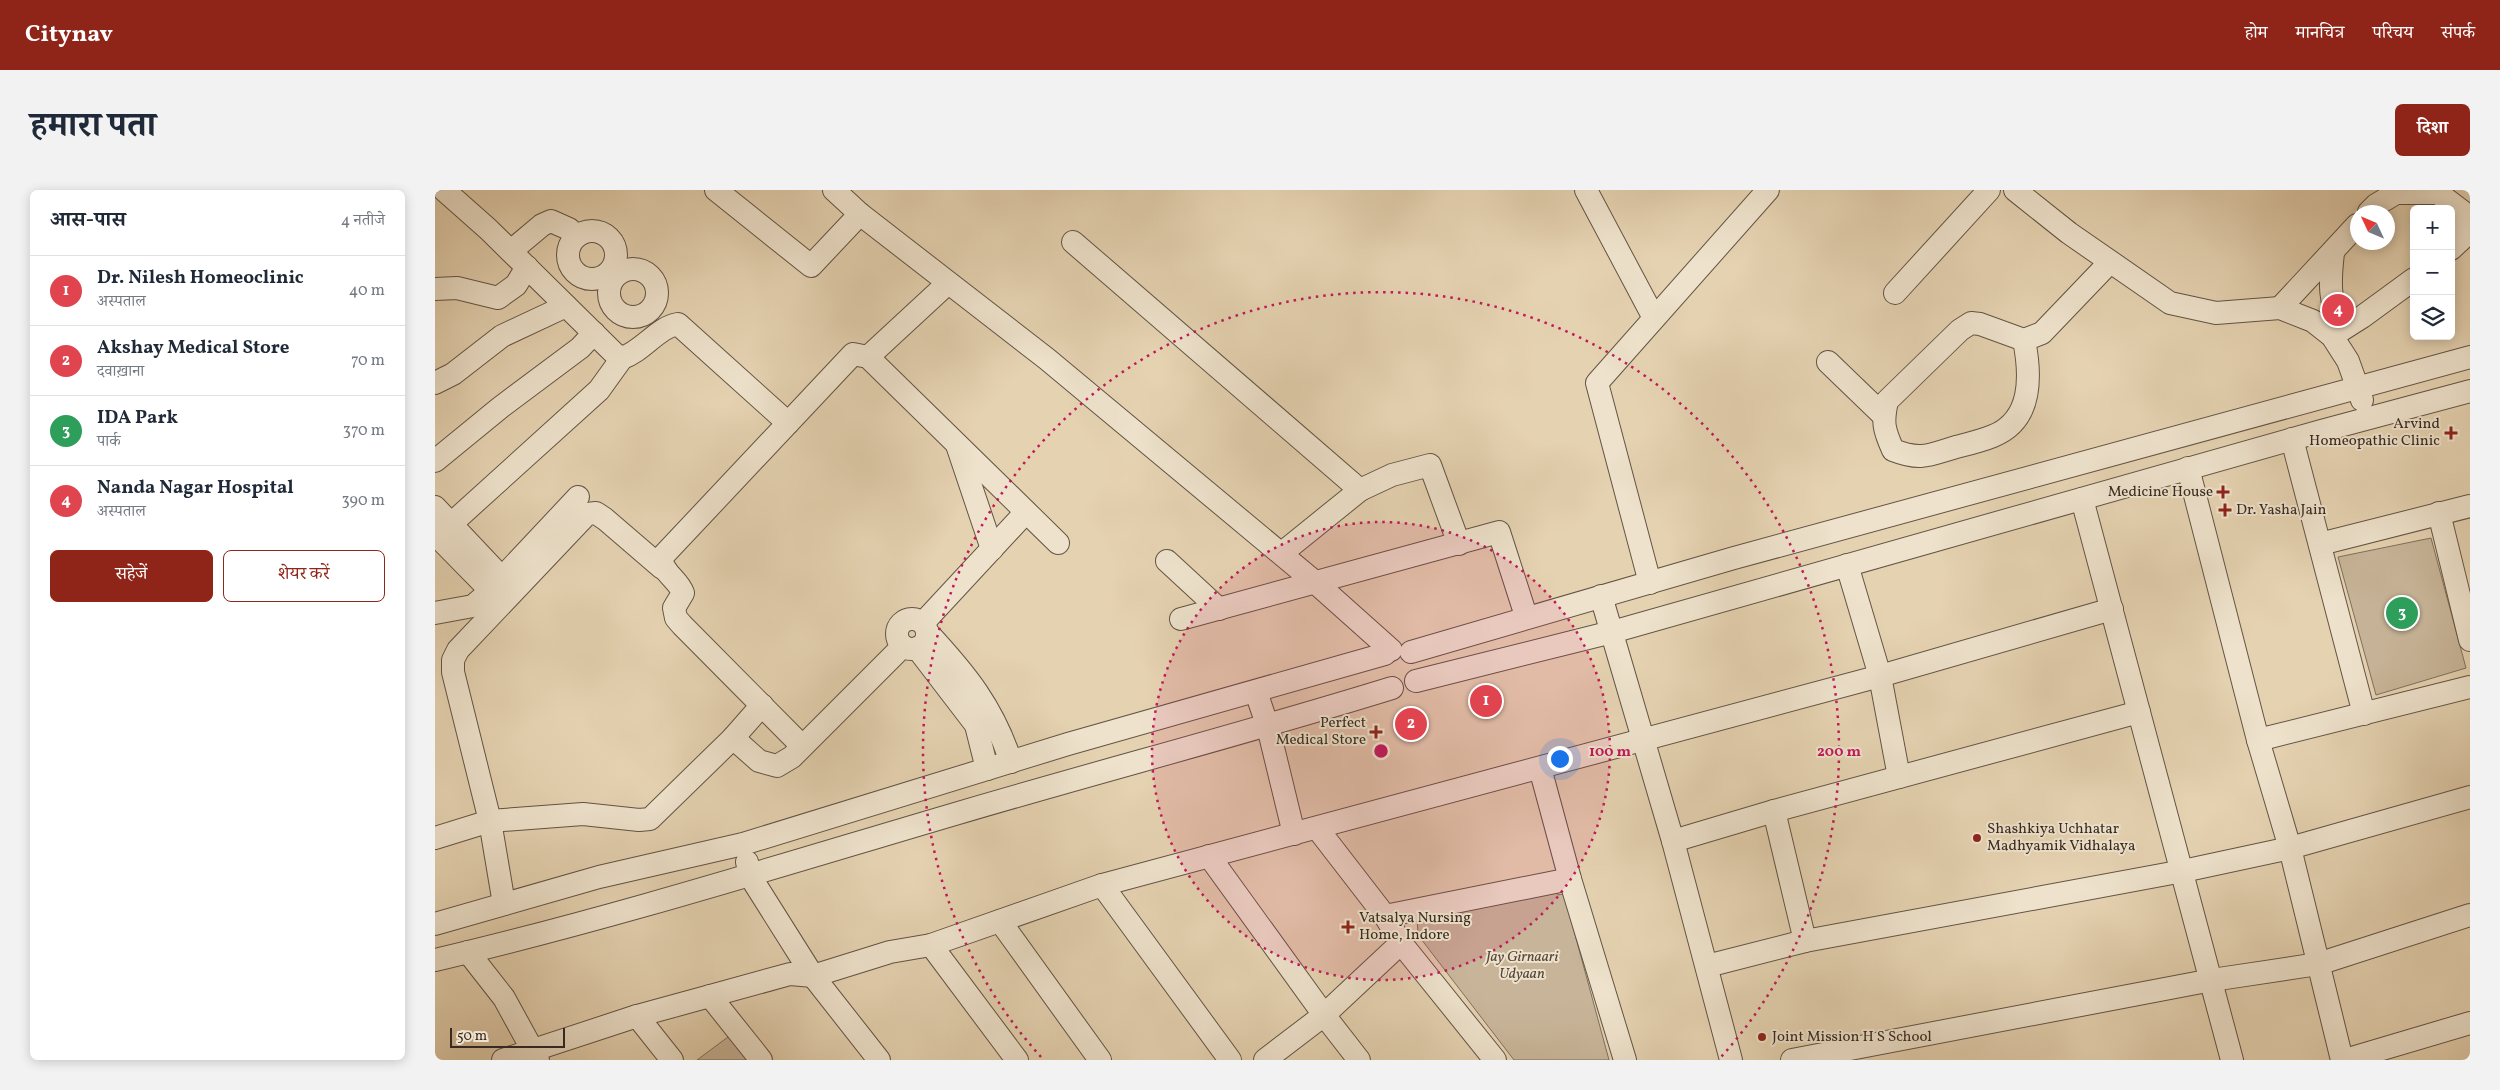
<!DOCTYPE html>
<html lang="hi">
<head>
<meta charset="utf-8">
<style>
	:root { --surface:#fff; --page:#f2f2f3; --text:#1f2937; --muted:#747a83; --line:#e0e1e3; --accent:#8f2418 }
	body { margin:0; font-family:Vollkorn,"Noto Serif Devanagari",serif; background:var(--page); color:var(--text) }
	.controls { position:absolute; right:15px; top:15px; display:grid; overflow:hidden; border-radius:8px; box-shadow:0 2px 12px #0003 }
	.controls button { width:45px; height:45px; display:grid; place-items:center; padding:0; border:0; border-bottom:1px solid var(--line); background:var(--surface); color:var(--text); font:25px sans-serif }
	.compass { position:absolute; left:1915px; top:15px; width:45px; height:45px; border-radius:50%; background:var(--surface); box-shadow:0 2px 12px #0003; rotate:314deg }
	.scale { position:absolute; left:15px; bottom:12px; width:115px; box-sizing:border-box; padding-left:5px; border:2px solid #382a21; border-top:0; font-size:14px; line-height:18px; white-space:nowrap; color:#382a21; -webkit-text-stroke:4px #eee2cc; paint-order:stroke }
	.you { position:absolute; left:1124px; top:568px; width:18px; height:18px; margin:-12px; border:4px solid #fff; border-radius:50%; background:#1a73e8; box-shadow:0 0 0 8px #1a73e833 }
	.badge { display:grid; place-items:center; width:32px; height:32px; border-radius:50%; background:var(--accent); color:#fff; font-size:16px; font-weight:700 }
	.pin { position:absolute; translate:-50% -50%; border:2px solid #fff; box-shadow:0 1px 5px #0006 }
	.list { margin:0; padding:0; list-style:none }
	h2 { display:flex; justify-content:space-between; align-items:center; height:65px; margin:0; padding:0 20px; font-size:21px }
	h2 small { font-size:16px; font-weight:400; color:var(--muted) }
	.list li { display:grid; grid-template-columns:32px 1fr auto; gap:15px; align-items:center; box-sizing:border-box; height:70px; padding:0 20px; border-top:1px solid var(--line) }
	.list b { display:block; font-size:19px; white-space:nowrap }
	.list p { margin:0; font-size:16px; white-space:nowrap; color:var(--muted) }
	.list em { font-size:16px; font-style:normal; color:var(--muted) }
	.actions { display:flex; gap:10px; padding:15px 20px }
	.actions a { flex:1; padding:11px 0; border:1px solid var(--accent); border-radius:8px; text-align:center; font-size:18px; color:var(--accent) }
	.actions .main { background:var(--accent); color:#fff }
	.icon { flex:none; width:28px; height:28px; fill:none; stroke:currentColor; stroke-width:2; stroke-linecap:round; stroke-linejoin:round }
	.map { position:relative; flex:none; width:2035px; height:870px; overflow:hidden; border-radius:8px }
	header { display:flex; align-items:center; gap:30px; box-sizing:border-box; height:70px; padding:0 25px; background:var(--accent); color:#fff }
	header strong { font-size:24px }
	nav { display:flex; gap:28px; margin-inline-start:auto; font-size:18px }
	.intro { display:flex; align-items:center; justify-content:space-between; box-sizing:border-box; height:120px; padding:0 30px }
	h1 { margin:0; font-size:35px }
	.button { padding:12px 22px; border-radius:8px; background:var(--accent); color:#fff; font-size:18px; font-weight:700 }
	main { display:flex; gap:30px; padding:0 30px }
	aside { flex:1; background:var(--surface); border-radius:8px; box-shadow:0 2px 12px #0003 }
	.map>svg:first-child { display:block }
</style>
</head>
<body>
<header>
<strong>Citynav</strong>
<nav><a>होम</a><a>मानचित्र</a><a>परिचय</a><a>संपर्क</a></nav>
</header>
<div class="intro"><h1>हमारा पता</h1><a class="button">दिशा</a></div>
<main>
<aside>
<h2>आस-पास<small>4 नतीजे</small></h2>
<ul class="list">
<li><span class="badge" style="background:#e0444e">1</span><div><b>Dr. Nilesh Homeoclinic</b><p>अस्पताल</p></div><em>40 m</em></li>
<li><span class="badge" style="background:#e0444e">2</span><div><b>Akshay Medical Store</b><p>दवाख़ाना</p></div><em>70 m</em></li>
<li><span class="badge" style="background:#2e9e5b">3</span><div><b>IDA Park</b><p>पार्क</p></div><em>370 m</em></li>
<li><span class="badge" style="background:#e0444e">4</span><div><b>Nanda Nagar Hospital</b><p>अस्पताल</p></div><em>390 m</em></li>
</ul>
<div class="actions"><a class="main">सहेजें</a><a>शेयर करें</a></div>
</aside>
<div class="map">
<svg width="2035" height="870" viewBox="0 0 2035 870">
	<rect width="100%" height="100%" fill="#e5d2b1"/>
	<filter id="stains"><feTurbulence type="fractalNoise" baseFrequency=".004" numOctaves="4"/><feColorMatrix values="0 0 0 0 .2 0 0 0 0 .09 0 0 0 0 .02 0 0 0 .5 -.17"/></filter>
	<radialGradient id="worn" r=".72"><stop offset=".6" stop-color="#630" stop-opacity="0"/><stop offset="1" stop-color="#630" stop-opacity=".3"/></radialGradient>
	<g fill="#c8b599" stroke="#80705d">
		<polygon points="1996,348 2031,478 1941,505 1903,367"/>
		<polygon points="1122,700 1123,705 1129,704 1174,870 1079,870 983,745 982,727"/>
		<polygon points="297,844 316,870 262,870"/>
	</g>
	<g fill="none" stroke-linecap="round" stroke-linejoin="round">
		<g stroke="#635445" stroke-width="24">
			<g id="minor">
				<path d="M9,0L53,39L180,164L187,168C208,161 223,137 243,134L353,233"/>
				<polyline points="281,0 376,76 425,24"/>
				<polyline points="399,0 425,24 612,169 881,393 956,460"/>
				<polyline points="1151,0 1219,128"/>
				<polyline points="1580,0 1634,43 1735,113 1781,123 1845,118 1878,131 1897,146 1913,171 1927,210"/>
				<polyline points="1934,22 1941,15 1961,3 2003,3 2028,22 2032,44 2016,59"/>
				<circle cx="157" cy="65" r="24"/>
				<polyline points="638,52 925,300"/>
				<polyline points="76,61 107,35 116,31 134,39 141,47"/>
				<path d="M1898,63C1894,96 1895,110 1906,140"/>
				<circle cx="198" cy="103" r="24"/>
				<polyline points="0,99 22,98 63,108 81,95 92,77"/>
				<polyline points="1460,103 1554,0"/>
				<polyline points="1845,118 1922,35"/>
				<polyline points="1897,146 1927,127 1979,89"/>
				<path d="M1589,150C1596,185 1598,230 1558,246C1546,251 1533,254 1521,257C1494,265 1486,271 1458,260C1449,240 1447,233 1452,211L1525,140L1536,133L1545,134L1589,150L1607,143L1675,72"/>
				<polyline points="433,167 513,93"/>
				<polyline points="1393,172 1449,226"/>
				<polyline points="0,193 18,184 67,146 131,116"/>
				<polyline points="1857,249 1929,524"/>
				<polyline points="522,255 557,359"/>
				<polyline points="0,271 66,217 145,158 159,143"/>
				<polyline points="1753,278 1823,550 1855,658 1907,870"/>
				<polyline points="1647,309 1797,870"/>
				<polyline points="0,317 67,388"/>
				<polyline points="2004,323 2035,450"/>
				<polyline points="16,334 164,200 187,168"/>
				<polyline points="0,344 56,401"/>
				<polyline points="1885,354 2035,316"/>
				<polyline points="847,363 925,300 957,285 995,275 1024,354"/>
				<polyline points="732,371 784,419"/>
				<polyline points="1412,375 1445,486 1464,587"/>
				<polyline points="1215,393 1162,193 1333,0"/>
				<polyline points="1166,406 1238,651 1296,870"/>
				<polyline points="0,423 38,416 51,405 143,307"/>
				<circle cx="477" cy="444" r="15"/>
				<polyline points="746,429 1064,342 1091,426"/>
				<polyline points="488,433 591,322"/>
				<path d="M492,442C531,484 558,517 576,572"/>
				<polyline points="482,458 541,535 552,579"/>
				<polyline points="976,462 1299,368 2035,167"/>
				<polyline points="981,491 1177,442 1886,241 2035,201"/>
				<polyline points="821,502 833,537 859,644"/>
				<polyline points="298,548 327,515"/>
				<polyline points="1823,550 2035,497"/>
				<path d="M367,556L247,435L241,428L239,418L248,403C243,389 228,384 226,368L418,164L433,167L623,353"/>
				<polyline points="1105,578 1135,689 1190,870"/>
				<polyline points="1339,621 1370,751"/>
				<polyline points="882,638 950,726 966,753 1060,870"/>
				<polyline points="0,648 55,631 148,624 204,630 215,629 298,548 324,571 342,576 357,567 468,456"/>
				<polyline points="1238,651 1339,621 1704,522"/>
				<polyline points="774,666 889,825 924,870"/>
				<polyline points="312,672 315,686 378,786 444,870"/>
				<polyline points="667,695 795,870"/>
				<polyline points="69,714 55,631 18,482 18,470 23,460 152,324 161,323 170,329 227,378"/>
				<polyline points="950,726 1135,689"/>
				<polyline points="565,731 665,870"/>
				<polyline points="0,734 164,687 308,654 633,554 950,464"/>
				<polyline points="496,755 582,870"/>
				<polyline points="33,762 69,808 103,870"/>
				<path d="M0,770C175,729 347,675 520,624C665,581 812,543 957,498"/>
				<polyline points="1272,776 1370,751 1748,681 1855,658 2035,607"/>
				<polyline points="275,806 326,870"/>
				<polyline points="202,826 237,870"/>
				<polyline points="68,870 202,826 275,806 355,784 378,786 455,762 496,755 667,695 1445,486 1677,419"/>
				<polyline points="830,870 889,825 966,753"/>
				<polyline points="1357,870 1777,790 1883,774 2035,725"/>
				<polyline points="1910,870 2035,833"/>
			</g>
		</g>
		<use href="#minor" stroke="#eee2cc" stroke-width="22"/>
	</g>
	<circle cx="946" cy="561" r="229" fill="#c2185b" fill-opacity=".12"/>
	<g fill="none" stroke="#c2185b" stroke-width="2.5" stroke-dasharray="2.5 5">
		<circle cx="946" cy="561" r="229"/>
		<path d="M606 867A458 458 0 1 1 1286 867"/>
	</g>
	<g fill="#8f2418" stroke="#eee2cc" stroke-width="2">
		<path d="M2013.5 235.5h5v5h5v5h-5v5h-5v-5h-5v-5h5z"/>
		<path d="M1785.5 294.5h5v5h5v5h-5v5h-5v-5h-5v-5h5z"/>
		<path d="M1787.5 312.5h5v5h5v5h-5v5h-5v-5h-5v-5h5z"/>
		<path d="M938.5 534.5h5v5h5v5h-5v5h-5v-5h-5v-5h5z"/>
		<circle cx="1542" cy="648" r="5"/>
		<path d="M910.5 729.5h5v5h5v5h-5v5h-5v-5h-5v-5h5z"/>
		<circle cx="1327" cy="847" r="5"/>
	</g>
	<g text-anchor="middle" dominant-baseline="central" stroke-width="4" stroke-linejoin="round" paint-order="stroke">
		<g font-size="15" fill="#382a21" stroke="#eee2cc" text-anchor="start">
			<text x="2005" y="234" text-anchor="end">Arvind<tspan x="2005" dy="17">Homeopathic Clinic</tspan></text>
			<text x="1778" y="302" text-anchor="end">Medicine House</text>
			<text x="1801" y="320">Dr. Yasha Jain</text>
			<text x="931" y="533" text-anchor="end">Perfect<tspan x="931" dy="17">Medical Store</tspan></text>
			<text x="1552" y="639">Shashkiya Uchhatar<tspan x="1552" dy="17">Madhyamik Vidhalaya</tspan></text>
			<text x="924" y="728">Vatsalya Nursing<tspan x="924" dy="17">Home, Indore</tspan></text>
			<text x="1337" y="847">Joint Mission H S School</text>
		</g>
		<g font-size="15" font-style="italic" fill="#554639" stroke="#eee2cc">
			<text x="1087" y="767">Jay Girnaari<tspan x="1087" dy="17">Udyaan</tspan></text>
		</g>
	</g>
	<circle cx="946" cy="561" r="8" fill="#c2185b" stroke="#eee2cc" stroke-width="2.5"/>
	<g font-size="15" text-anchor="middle" font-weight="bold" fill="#c2185b" stroke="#eee2cc" stroke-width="4" stroke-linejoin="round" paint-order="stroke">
		<text x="1175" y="566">100 m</text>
		<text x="1404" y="566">200 m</text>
	</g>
	<rect width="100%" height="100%" filter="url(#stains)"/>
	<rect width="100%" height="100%" fill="url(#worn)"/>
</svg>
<div class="controls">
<button>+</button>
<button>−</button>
<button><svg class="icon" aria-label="layers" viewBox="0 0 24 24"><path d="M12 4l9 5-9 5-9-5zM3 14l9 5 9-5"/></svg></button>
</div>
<svg class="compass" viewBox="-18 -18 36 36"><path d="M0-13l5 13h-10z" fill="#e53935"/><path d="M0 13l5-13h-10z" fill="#747a83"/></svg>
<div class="scale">50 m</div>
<div class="you"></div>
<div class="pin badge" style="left:1051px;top:511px;background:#e0444e">1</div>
<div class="pin badge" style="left:976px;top:534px;background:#e0444e">2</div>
<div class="pin badge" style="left:1967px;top:423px;background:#2e9e5b">3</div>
<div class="pin badge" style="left:1903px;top:120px;background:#e0444e">4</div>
</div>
</main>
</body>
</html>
